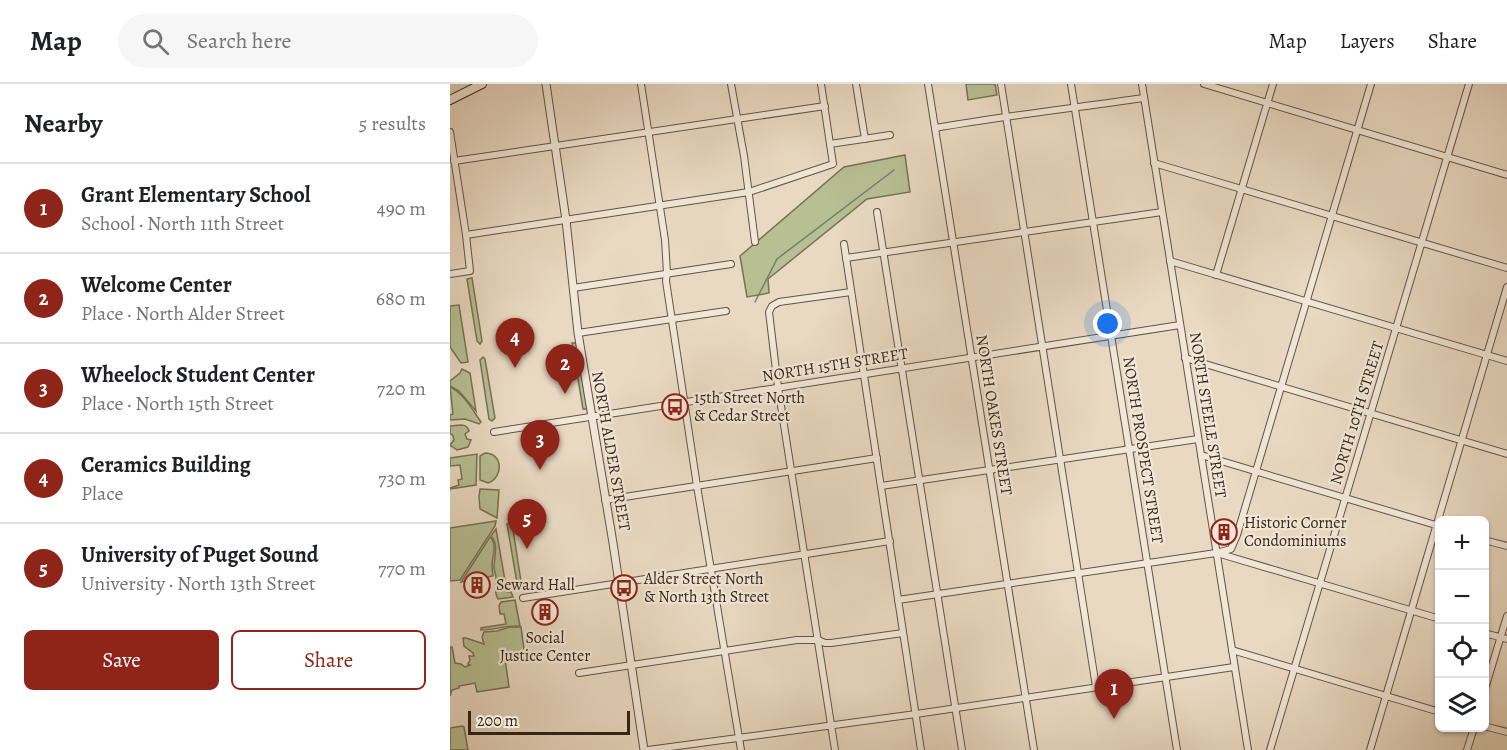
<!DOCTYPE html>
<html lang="en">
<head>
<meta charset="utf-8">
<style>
	:root { --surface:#fff; --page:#f6f6f6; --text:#202124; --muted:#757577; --line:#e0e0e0; --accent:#8f2418 }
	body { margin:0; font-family:Alegreya,serif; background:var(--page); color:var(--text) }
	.controls { position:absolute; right:18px; bottom:18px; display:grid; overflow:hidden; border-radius:9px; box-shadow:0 2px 4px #0004 }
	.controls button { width:54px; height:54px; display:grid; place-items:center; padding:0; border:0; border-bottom:2px solid var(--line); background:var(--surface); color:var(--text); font:30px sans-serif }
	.scale { position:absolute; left:18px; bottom:15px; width:162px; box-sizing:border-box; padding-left:6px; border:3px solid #372618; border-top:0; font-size:16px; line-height:21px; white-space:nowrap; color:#372618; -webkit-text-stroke:4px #f1e6d7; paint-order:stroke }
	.you { position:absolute; left:658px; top:240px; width:21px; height:21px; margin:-15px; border:4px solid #fff; border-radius:50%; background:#1a73e8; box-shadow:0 0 0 9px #1a73e833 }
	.badge { display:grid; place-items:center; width:39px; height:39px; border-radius:50%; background:var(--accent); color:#fff; font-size:20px; font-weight:700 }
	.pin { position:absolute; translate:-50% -50px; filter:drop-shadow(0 2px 3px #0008) }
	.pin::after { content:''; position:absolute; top:32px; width:21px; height:18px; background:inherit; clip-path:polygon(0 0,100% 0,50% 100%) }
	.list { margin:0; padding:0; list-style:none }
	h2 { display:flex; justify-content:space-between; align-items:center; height:78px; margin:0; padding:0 24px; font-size:26px }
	h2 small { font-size:20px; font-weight:400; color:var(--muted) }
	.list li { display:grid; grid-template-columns:39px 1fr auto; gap:18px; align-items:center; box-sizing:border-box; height:90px; padding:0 24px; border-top:2px solid var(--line) }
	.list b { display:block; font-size:22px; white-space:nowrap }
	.list p { margin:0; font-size:20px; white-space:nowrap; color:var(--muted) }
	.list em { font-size:20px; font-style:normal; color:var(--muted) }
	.actions { display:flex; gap:12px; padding:18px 24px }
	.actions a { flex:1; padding:14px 0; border:2px solid var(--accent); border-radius:9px; text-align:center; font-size:21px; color:var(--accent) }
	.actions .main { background:var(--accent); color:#fff }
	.icon { flex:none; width:33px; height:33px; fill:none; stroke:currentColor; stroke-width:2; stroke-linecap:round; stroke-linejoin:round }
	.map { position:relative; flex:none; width:1057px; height:666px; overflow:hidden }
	header { display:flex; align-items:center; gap:36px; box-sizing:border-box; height:84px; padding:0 30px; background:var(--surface); border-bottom:2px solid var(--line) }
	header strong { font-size:28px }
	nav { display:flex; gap:33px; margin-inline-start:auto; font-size:21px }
	.search { width:420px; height:54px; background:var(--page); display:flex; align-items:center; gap:15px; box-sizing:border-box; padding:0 21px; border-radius:33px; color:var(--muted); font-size:22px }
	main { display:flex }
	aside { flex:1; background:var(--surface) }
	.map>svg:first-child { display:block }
</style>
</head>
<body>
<header>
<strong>Map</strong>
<div class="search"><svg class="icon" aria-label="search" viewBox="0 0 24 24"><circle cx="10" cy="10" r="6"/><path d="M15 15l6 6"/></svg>Search here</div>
<nav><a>Map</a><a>Layers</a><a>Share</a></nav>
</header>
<main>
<aside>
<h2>Nearby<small>5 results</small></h2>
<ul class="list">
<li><span class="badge">1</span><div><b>Grant Elementary School</b><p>School · North 11th Street</p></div><em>490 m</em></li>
<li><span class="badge">2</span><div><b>Welcome Center</b><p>Place · North Alder Street</p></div><em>680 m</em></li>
<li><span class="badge">3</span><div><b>Wheelock Student Center</b><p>Place · North 15th Street</p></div><em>720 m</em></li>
<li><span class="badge">4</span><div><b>Ceramics Building</b><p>Place</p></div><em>730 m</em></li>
<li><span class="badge">5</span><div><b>University of Puget Sound</b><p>University · North 13th Street</p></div><em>770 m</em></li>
</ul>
<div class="actions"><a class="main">Save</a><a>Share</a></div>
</aside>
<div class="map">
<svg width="1057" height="666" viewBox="0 0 1057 666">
	<rect width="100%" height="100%" fill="#e9d9c2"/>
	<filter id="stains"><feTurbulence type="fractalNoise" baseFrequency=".00333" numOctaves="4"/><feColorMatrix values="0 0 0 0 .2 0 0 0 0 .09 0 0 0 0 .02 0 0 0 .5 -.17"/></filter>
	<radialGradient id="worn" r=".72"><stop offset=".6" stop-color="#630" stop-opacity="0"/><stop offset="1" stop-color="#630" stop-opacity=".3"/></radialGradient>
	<g fill="#b7bf93" stroke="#777256" stroke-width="1.5">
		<polygon points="516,0 545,0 547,11 518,16"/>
		<polygon points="455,71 460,108 417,115 318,195 319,209 297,213 290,172 394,83"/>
		<polygon points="22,194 32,257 30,260 27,257 17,195"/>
		<polygon points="9,221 18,278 11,279 0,263 0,222"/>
		<polygon points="122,259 126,259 137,325 133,325"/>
		<polygon points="33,273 35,275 45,334 42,337 39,335 30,276"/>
		<polygon points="12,285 20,289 26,327 9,307 0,302 0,297 10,289"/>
		<path d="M0,303C14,310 22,325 31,338L29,340L15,335L0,336V331L3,330Z"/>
		<path d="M11,341C15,341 18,343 19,347L15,350L17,355L21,356L18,363L7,366L0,361L4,356L3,352L0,349V342Z"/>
		<path d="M35,369C53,369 54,393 38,399L30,396V372Z"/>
		<polygon points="27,370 26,401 0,405 0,404 9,401 8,396 12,395 10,381 0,382 0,374"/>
		<polygon points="30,405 49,406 47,434 30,425 29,413"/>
		<polygon points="46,437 45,442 10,496 0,497 0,444"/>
		<polygon points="62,439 72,504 68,505 57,440"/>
		<path d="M46,445L57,508H61L63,513L48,515C44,509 46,506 46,498C47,494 45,489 44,484C44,473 49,460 41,452Z"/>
		<path d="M40,453C48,461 42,471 42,482C42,485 43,488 43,492L11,498Z"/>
		<path d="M65,516L70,542C57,541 45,546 31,546V544L56,540L54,530H50L49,522L51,518Z"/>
		<polygon points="60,543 71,543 75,573 72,574 71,572 55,575 59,603 27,608 25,599 9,602 9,604 2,606 0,612 0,563 2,563 5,579 11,580 15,583 20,581 18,580 20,576 19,572 24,572 23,569 14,562 13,554 16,554 34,560 32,553 34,548 47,547"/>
		<polygon points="12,642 14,643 18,666 0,666 0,644"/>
	</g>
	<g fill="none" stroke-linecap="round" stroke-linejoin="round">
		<polyline stroke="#717f76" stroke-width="1.5" points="305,218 327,175 444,86"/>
		<g stroke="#645342" stroke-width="8">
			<g id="minor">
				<polyline points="191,0 215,156 217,189 216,197 247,402 291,666"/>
				<polyline points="281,0 294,72 305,158"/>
				<polyline points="406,0 415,55"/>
				<polyline points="478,0 584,666"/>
				<polyline points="551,0 646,603"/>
				<polyline points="621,0 727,666"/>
				<polyline points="692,0 798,666"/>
				<polyline points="754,0 1057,91"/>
				<path d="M485,44C554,32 624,24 694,14"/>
				<polyline points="0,48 16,151 20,187 0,190"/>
				<polyline points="380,60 440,51"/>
				<polyline points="4,77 375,22"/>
				<polyline points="704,79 1057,184"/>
				<polyline points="427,128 512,666"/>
				<polyline points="16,151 299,108 383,80 371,0"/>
				<polyline points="394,160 471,666"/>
				<polyline points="396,174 712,128"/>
				<polyline points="720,177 1057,277"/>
				<polyline points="766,191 823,0"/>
				<polyline points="123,204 281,180"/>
				<polyline points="128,249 276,227"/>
				<polyline points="735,274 1057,370"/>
				<polyline points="44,348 730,241"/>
				<polyline points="751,371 989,442"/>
				<polyline points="431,402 748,355"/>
				<polyline points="155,416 427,374"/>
				<polyline points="1034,456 1057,462"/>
				<polyline points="767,469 990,535"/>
				<polyline points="73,514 440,457"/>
				<polyline points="448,516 766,469 781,465 787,451 921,0"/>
				<polyline points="1034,549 1057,555"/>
				<polyline points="782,566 990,628"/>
				<polyline points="129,589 347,556 368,556 375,559 381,559 453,549"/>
				<polyline points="1034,608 1057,532"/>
				<polyline points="1034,642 1057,648"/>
				<polyline points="198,666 466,630 784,583"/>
				<polyline points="385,666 328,303 319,228 322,222 329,218 401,208"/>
				<polyline points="820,666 1019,0"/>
				<polyline points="920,666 1057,203"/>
				<polyline points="1017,666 1024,644"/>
			</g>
		</g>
		<g stroke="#645342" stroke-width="9">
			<polyline id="tertiary" points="96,0 116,136 128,249 163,459 194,666"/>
		</g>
		<g stroke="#372618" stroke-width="10">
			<polyline id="secondary" points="0,16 32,0"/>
		</g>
		<use href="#minor" stroke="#f1e6d7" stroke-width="6"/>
		<use href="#tertiary" stroke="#f1e6d7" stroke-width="7"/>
		<use href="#secondary" stroke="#f1e6d7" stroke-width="8"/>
	</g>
	<defs>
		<g id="bus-ring" transform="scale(1.35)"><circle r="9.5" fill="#f1e6d7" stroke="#8f2418" stroke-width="1.5"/><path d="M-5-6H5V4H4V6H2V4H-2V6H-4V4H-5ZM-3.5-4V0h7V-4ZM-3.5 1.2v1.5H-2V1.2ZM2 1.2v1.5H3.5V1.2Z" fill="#8f2418"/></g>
		<g id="building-ring" transform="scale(1.35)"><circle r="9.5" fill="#f1e6d7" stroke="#8f2418" stroke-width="1.5"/><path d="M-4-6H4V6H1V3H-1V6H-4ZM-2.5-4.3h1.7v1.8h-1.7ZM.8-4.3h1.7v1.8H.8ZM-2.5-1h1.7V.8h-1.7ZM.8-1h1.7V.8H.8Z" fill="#8f2418"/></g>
	</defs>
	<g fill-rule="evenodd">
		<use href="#bus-ring" x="225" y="323"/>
		<use href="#building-ring" x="774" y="448"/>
		<use href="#building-ring" x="27" y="501"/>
		<use href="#bus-ring" x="174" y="504"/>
		<use href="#building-ring" x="95" y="528"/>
	</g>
	<g text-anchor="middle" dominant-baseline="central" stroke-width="4.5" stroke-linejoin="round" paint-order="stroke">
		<g font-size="16" fill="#372618" stroke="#f1e6d7">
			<text transform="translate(385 281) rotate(-9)">NORTH 15TH STREET</text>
			<text transform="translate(907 329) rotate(-73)">NORTH 10TH STREET</text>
			<text transform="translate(544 331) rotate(81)">NORTH OAKES STREET</text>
			<text transform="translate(758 331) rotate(81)">NORTH STEELE STREET</text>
			<text transform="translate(693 366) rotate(81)">NORTH PROSPECT STREET</text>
			<text transform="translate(161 367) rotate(80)">NORTH ALDER STREET</text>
		</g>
		<g font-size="16" fill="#372618" stroke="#f1e6d7" text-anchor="start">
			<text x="244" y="314">15th Street North<tspan x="244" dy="18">&amp; Cedar Street</tspan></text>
			<text x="794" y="439">Historic Corner<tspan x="794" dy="18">Condominiums</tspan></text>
			<text x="194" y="495">Alder Street North<tspan x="194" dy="18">&amp; North 13th Street</tspan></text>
			<text x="46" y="501">Seward Hall</text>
			<text x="95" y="554" text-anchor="middle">Social<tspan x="95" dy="18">Justice Center</tspan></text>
		</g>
	</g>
	<rect width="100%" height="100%" filter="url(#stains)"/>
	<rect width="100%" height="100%" fill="url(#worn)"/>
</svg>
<div class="controls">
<button>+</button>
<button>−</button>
<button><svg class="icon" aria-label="locate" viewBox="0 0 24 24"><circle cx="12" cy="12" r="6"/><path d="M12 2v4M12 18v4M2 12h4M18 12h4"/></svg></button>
<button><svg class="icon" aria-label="layers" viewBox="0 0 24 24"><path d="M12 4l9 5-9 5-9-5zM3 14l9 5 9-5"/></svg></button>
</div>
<div class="scale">200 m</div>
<div class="you"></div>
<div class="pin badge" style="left:664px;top:635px">1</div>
<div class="pin badge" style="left:115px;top:310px">2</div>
<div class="pin badge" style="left:90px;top:386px">3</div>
<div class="pin badge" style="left:65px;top:284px">4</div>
<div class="pin badge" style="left:77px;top:465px">5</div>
</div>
</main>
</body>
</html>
